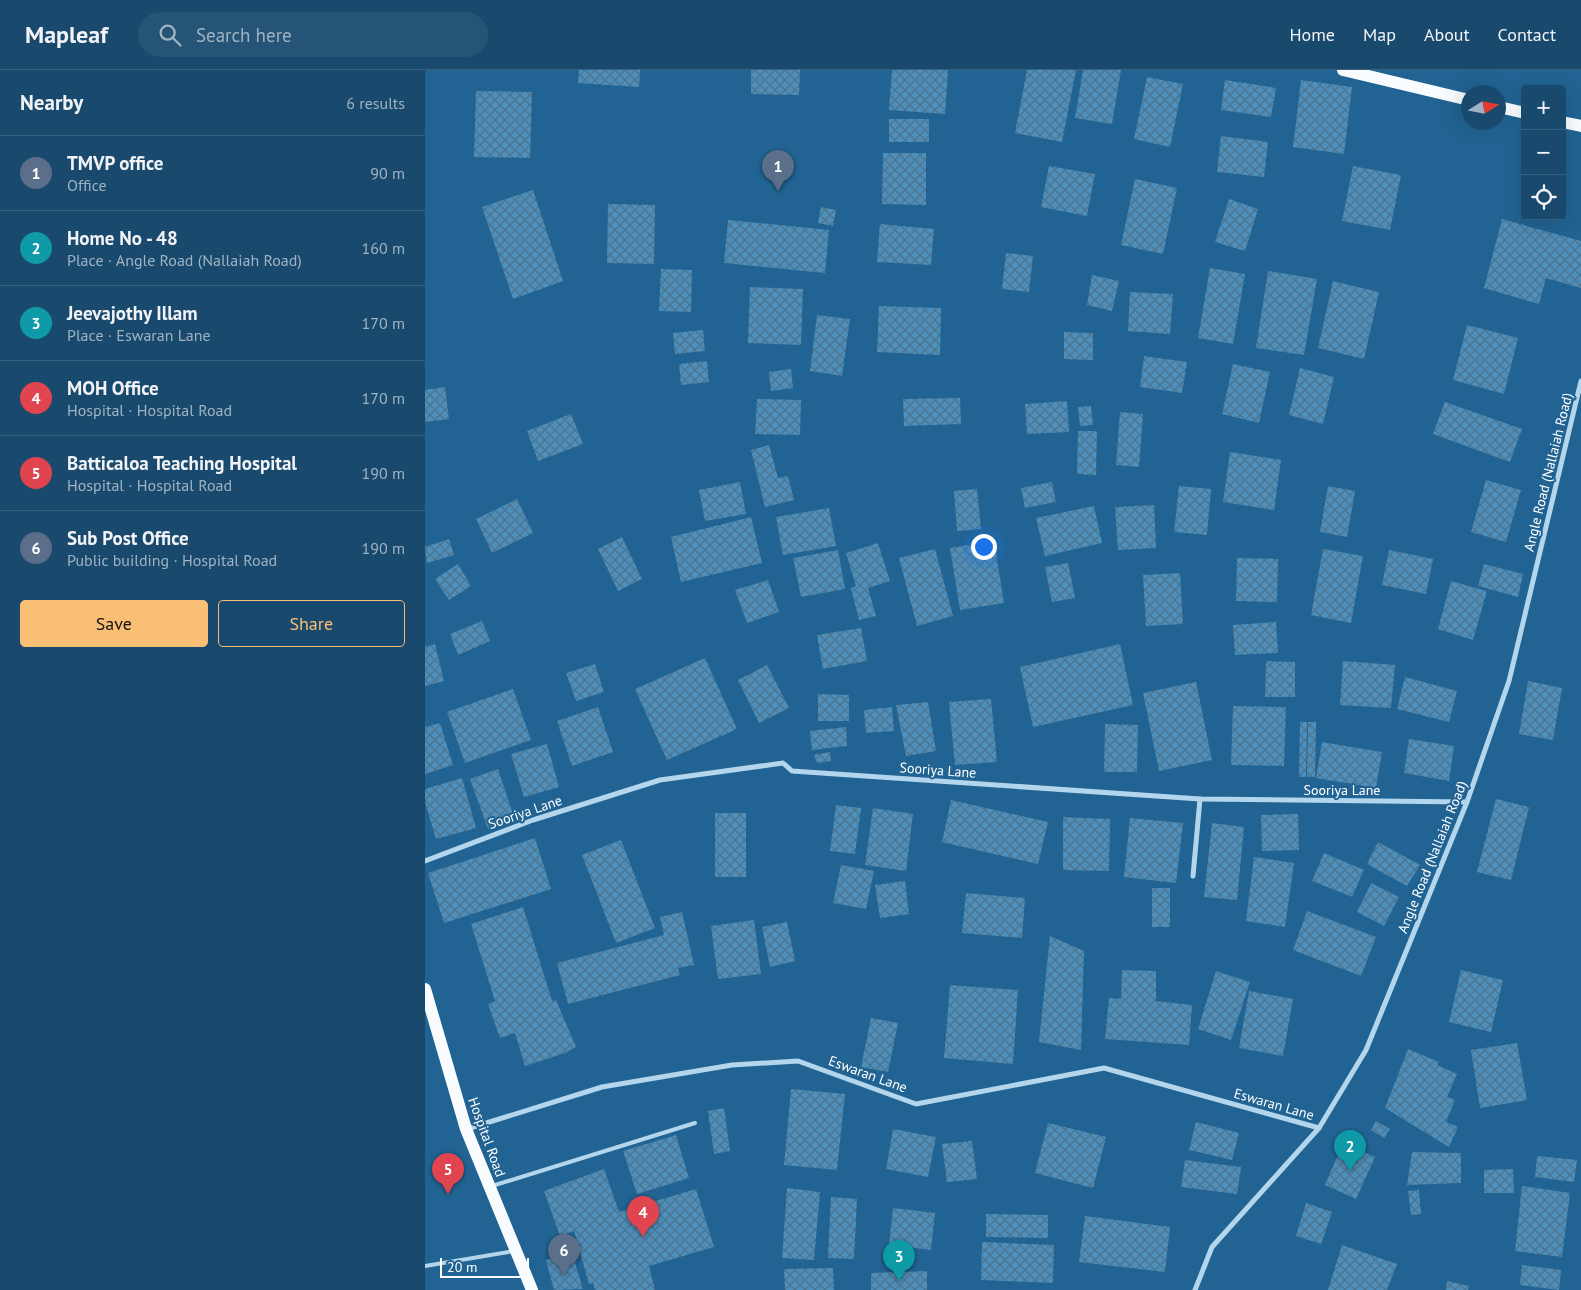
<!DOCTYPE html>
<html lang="en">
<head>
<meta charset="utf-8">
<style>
	:root { --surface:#194a6e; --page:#265476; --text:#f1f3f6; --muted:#9fb3c2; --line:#376281; --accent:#f9bf75 }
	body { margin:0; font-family:"PT Sans",sans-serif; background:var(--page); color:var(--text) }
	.controls { position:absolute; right:15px; top:15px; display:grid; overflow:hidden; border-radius:5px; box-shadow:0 5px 20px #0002 }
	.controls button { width:45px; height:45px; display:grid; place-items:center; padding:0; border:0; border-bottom:1px solid var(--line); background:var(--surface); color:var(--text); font:25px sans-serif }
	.compass { position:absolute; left:1036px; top:15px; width:45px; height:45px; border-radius:50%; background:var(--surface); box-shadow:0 5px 20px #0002; rotate:79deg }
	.scale { position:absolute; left:15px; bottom:12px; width:89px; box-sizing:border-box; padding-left:5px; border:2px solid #fff; border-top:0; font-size:14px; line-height:18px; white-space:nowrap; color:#fff; -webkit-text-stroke:4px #216392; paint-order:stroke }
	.you { position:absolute; left:558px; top:476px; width:18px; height:18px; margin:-12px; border:4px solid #fff; border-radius:50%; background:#1a73e8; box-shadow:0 0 0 8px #1a73e833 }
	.badge { display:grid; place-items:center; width:32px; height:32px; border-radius:50%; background:var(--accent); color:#fff; font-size:16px; font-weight:700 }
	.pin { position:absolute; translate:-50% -41px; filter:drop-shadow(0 1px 2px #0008) }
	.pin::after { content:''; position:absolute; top:26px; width:18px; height:15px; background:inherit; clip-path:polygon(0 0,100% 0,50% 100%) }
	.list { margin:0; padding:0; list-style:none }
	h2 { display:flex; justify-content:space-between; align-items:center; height:65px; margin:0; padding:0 20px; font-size:21px }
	h2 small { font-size:16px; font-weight:400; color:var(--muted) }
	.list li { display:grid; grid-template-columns:32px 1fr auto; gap:15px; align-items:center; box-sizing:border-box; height:75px; padding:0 20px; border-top:1px solid var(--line) }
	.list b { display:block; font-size:19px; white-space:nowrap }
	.list p { margin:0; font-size:16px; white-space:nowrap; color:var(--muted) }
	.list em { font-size:16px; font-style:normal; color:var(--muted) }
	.actions { display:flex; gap:10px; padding:15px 20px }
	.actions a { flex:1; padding:11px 0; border:1px solid var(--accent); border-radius:5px; text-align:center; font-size:18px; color:var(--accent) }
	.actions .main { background:var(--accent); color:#111 }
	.icon { flex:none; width:28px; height:28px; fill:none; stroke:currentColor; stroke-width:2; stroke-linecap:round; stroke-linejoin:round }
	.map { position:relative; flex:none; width:1156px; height:1220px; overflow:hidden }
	header { display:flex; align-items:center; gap:30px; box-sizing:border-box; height:70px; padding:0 25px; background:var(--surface); border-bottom:1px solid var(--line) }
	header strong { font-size:24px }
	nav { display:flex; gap:28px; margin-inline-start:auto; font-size:18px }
	.search { width:350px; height:45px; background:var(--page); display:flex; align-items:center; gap:12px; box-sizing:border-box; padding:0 18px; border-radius:28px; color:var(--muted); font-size:19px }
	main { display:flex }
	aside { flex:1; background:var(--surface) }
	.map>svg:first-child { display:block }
</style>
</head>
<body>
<header>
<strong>Mapleaf</strong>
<div class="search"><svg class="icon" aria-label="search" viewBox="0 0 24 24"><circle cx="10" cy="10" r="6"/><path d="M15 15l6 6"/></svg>Search here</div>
<nav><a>Home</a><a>Map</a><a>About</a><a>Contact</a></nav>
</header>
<main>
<aside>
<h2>Nearby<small>6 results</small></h2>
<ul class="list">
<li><span class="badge" style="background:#5c6f8a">1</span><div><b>TMVP office</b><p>Office</p></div><em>90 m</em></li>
<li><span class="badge" style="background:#0f9aa8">2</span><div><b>Home No - 48</b><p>Place · Angle Road (Nallaiah Road)</p></div><em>160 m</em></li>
<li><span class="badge" style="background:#0f9aa8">3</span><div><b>Jeevajothy Illam</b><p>Place · Eswaran Lane</p></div><em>170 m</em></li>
<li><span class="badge" style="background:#e0444e">4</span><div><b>MOH Office</b><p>Hospital · Hospital Road</p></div><em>170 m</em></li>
<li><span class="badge" style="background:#e0444e">5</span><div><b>Batticaloa Teaching Hospital</b><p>Hospital · Hospital Road</p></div><em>190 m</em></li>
<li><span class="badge" style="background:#5c6f8a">6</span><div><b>Sub Post Office</b><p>Public building · Hospital Road</p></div><em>190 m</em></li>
</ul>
<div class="actions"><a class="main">Save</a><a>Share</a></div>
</aside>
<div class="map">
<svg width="1156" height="1220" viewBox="0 0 1156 1220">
	<defs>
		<pattern id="building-cross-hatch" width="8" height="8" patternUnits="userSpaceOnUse" patternTransform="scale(1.25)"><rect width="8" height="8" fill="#4e8eba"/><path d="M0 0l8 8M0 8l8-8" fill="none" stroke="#4d748e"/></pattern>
	</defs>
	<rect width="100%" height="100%" fill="#216392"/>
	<g fill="url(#building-cross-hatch)">
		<polygon points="154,0 215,0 214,17 153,13"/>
		<polygon points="326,0 375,0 374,25 326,24"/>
		<polygon points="467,0 523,0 520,44 464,40"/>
		<polygon points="602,0 651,0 637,72 590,63"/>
		<polygon points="658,0 696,0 687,54 650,48"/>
		<polygon points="722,7 758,14 745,77 709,69"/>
		<polygon points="800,10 851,18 846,47 796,40"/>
		<polygon points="876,10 927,17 919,84 868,77"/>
		<polygon points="51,21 107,22 105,88 49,87"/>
		<rect x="464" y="49" width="40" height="23"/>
		<polygon points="796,66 843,72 839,107 792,102"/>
		<polygon points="458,83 501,83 501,135 457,134"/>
		<polygon points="624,96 670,104 662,146 616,137"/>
		<polygon points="928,96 976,105 965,160 917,151"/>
		<polygon points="710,109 752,118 738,184 696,175"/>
		<polygon points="108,120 138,211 88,229 57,137"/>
		<polygon points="804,129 833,139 820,181 790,172"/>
		<polygon points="183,134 230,135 229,194 182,193"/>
		<polygon points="396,137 411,140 408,156 393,153"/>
		<polygon points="1077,149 1156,171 1156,218 1121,208 1114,234 1059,218"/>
		<polygon points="303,150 404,160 400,203 299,193"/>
		<polygon points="455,154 509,159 506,195 452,192"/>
		<polygon points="581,183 608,186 604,222 577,219"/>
		<polygon points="785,198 820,204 808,274 773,268"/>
		<polygon points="236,199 267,200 266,242 234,241"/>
		<polygon points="843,201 892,209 879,285 831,278"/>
		<polygon points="667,205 694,211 687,241 662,235"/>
		<polygon points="908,211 954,222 939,289 893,278"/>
		<polygon points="325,217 378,219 376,275 323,273"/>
		<polygon points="705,222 748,224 745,264 703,261"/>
		<polygon points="454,236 516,238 515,285 452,282"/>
		<polygon points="392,245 425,249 417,306 385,301"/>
		<polygon points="1042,255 1093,268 1079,324 1028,310"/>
		<polygon points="278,260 280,281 250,284 248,263"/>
		<polygon points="639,262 668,263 668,290 639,289"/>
		<polygon points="719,286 762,292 757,323 715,317"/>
		<polygon points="282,291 284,312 256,315 254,294"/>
		<polygon points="808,294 845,302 834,353 797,344"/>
		<polygon points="875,298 909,307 898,354 864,345"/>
		<polygon points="366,299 368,318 346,321 344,302"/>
		<polygon points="20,317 24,349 0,352 0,320"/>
		<polygon points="535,328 536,354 479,356 478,329"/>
		<polygon points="332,329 376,330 375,365 330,364"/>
		<polygon points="642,331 644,362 602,364 600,334"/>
		<polygon points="1020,332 1097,359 1085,392 1008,364"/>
		<polygon points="666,336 668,355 655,356 653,337"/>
		<polygon points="695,342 718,344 714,397 691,395"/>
		<polygon points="146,344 158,374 113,391 102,361"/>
		<polygon points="653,361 672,361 671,405 652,404"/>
		<polygon points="344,375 353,408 363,406 369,430 340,437 326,380"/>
		<polygon points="805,382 856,390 849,440 798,432"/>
		<polygon points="1061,410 1096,420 1081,472 1046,462"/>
		<polygon points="315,412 321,444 280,451 274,420"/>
		<polygon points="627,412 631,432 600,438 596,418"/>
		<polygon points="754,416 786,419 782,465 749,462"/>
		<polygon points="903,416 930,421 922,467 895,462"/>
		<polygon points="552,419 556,459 532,461 529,421"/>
		<polygon points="92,429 108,463 67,483 51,449"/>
		<polygon points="729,435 731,478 693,480 690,437"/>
		<polygon points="669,436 677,473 620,486 611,448"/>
		<polygon points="404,438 411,476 358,485 351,447"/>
		<polygon points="326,447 337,493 256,512 246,467"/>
		<polygon points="197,467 217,509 193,521 173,479"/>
		<polygon points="24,469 29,485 2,493 0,477"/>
		<polygon points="569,471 579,533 535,540 525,478"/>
		<polygon points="453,473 465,511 443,518 451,546 434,550 426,518 431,516 421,483"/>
		<polygon points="510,479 528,546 492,556 474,488"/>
		<polygon points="898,479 938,486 926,553 886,545"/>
		<polygon points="413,480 420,519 376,527 368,488"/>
		<polygon points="964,480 1008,489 1001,524 957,515"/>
		<polygon points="812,488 853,489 852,532 811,531"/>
		<polygon points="643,493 650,528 627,532 620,497"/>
		<polygon points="33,494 46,516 24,530 10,509"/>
		<polygon points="1059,494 1098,504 1093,527 1053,516"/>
		<polygon points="755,503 758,554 721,556 718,505"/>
		<polygon points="343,510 354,542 322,553 310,520"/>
		<polygon points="1026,511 1062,521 1048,570 1013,559"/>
		<polygon points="57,551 65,571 33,585 25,564"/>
		<polygon points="851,552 853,583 810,585 808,555"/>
		<polygon points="436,558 442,591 398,599 392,565"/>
		<polygon points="10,574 19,611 0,616 0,577"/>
		<polygon points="695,574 708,635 608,657 595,597"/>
		<polygon points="280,588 312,659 242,690 210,619"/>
		<polygon points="841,591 870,592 870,627 840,627"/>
		<polygon points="918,591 970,595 966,638 915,635"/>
		<polygon points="170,594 179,622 151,631 141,603"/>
		<polygon points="342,595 364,638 334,653 313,610"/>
		<polygon points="980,607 1032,621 1024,652 972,639"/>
		<polygon points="1103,611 1137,618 1128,670 1094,664"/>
		<polygon points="771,612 787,690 734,701 718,623"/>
		<polygon points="88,619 106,670 40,693 22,642"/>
		<polygon points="393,624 424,625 424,651 393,651"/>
		<polygon points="566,629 572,692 530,695 524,632"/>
		<polygon points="503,632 511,681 481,686 471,635"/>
		<polygon points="808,636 861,637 859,696 806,695"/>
		<polygon points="173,637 188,682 147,696 132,651"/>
		<polygon points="467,637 469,661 441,663 439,640"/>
		<polygon points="875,652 882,652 881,707 874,707"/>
		<polygon points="883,652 891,652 890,707 882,707"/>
		<polygon points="15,653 28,695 0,704 0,657"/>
		<polygon points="680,654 713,655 712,702 679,702"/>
		<polygon points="421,657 422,676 387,680 385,661"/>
		<polygon points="984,669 1029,676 1024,711 979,703"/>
		<polygon points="897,672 957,682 951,718 891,708"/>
		<polygon points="122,674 134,717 99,727 86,684"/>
		<polygon points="405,682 406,691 392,693 389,685"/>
		<polygon points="73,699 90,750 63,759 45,709"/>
		<polygon points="37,708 51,758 11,769 0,732 0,719"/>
		<polygon points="1071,729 1104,737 1086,810 1052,802"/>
		<polygon points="526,730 623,752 613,794 517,772"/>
		<polygon points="411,735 436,738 430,784 405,781"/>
		<polygon points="448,738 488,744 481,801 440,795"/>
		<rect x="290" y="743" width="31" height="64"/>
		<polygon points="873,744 874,780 837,781 836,745"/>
		<polygon points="638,747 685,749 684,801 638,800"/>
		<polygon points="705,748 758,753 751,813 699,807"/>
		<polygon points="787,753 819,757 812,830 779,827"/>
		<polygon points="110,768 126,819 19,853 3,803"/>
		<polygon points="196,770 230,858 191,873 157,785"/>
		<polygon points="953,772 995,795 982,816 942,794"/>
		<polygon points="899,783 939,800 927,827 887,811"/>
		<polygon points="829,787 869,793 860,857 821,851"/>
		<polygon points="416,795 449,801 441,839 408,833"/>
		<polygon points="480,811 484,844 455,848 450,815"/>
		<polygon points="946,813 974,827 959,856 932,842"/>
		<rect x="727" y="818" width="18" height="39"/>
		<polygon points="541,823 600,828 597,868 537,863"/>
		<polygon points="98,837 127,931 131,930 151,977 143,981 143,982 100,996 90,963 75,968 63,934 70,931 46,854"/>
		<polygon points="882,841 951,867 936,906 868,880"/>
		<polygon points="257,842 269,895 253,898 255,905 143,934 132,893 239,865 235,847"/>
		<polygon points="329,850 336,904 293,909 286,856"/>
		<polygon points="362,852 370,891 345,897 337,857"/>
		<polygon points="625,866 659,881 656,980 614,972"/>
		<polygon points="697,900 731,901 731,931 767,935 764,975 680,969 684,928 696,929"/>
		<polygon points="1036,900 1078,910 1066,962 1024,952"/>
		<polygon points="791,901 825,912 806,970 773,959"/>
		<polygon points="525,915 593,920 588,994 519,988"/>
		<polygon points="824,921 868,929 858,986 814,978"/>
		<polygon points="446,948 473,953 463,1002 436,997"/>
		<polygon points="1092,973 1102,1030 1055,1038 1046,980"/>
		<polygon points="983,979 1014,992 1012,995 1032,1004 1022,1027 1030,1030 1021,1052 1033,1057 1024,1077 960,1038"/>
		<polygon points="366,1019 420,1024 412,1100 359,1095"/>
		<polygon points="299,1038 305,1081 289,1084 283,1041"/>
		<polygon points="951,1051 965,1059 959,1068 946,1060"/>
		<polygon points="771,1052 814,1063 807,1090 764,1080"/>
		<polygon points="623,1053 681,1067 668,1118 610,1103"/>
		<polygon points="468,1059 511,1067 503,1107 461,1099"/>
		<polygon points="251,1065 264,1108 212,1124 198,1081"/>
		<polygon points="547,1071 552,1109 522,1112 517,1074"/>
		<polygon points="918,1073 950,1087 931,1129 900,1115"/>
		<polygon points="987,1082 1036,1083 1036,1113 982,1115"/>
		<polygon points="1112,1086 1152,1090 1149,1112 1110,1107"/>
		<polygon points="760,1090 816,1097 812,1124 756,1117"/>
		<polygon points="179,1099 194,1142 271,1119 289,1177 224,1196 230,1220 170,1220 168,1213 164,1214 149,1161 135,1166 119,1121"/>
		<polygon points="1088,1099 1089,1123 1059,1123 1059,1100"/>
		<polygon points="1097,1116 1145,1123 1137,1187 1090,1181"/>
		<polygon points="362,1118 395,1122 389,1190 357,1188"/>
		<polygon points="994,1120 996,1144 986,1145 983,1121"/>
		<polygon points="406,1127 432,1129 429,1189 403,1188"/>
		<polygon points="881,1133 907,1142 896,1174 871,1166"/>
		<polygon points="468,1138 510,1143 506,1180 464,1175"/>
		<polygon points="561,1144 623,1145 623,1168 561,1167"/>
		<polygon points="660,1146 745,1157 740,1202 654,1192"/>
		<polygon points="557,1172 629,1175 628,1213 556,1210"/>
		<polygon points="917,1175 972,1194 962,1220 903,1220"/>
		<polygon points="147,1183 158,1219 129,1220 121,1190"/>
		<polygon points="1097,1195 1136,1200 1134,1220 1095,1215"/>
		<polygon points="408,1198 409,1220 360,1220 359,1199"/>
		<polygon points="502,1201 502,1220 446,1220 446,1203"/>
		<polygon points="1022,1211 1044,1216 1043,1220 1021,1220"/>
	</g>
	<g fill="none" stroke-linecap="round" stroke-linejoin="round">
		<g stroke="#b3d6ed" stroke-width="4">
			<polyline points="67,1116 270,1053"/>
			<polyline points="0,1196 89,1181"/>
		</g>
		<g stroke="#b3d6ed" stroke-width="5">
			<polyline points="0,791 108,750 235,710 358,693 367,701 775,729 1042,732"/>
			<polyline points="768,806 775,729"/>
			<polyline points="42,1059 177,1017 307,995 373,991 491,1034 679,998 894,1058"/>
			<polyline points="770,1220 787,1177 894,1058 941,980 1042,732 1084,611 1156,311"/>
		</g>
		<g stroke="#f9fcff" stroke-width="12">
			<polyline points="918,0 1044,30"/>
			<polyline points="1074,37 1100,43"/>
			<polyline points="1137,52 1156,56"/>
			<polyline points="0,919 41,1059 107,1220"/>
		</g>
	</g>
	<g text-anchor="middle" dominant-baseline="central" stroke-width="4" stroke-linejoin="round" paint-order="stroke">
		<g font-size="14" fill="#fff" stroke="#216392">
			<text transform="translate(1123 402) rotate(-76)">Angle Road (Nallaiah Road)</text>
			<text transform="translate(513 700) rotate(4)">Sooriya Lane</text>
			<text x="917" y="720">Sooriya Lane</text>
			<text transform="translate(100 742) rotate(-19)">Sooriya Lane</text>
			<text transform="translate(1007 787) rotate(-68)">Angle Road (Nallaiah Road)</text>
			<text transform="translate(443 1004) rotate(20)">Eswaran Lane</text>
			<text transform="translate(849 1034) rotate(16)">Eswaran Lane</text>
			<text transform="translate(62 1067) rotate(70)">Hospital Road</text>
		</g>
	</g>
</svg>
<div class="controls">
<button>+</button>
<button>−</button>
<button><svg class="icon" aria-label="locate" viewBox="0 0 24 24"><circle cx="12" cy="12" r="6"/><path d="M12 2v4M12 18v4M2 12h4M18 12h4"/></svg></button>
</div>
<svg class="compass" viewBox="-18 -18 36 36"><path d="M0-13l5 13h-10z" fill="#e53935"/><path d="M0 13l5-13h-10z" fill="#9fb3c2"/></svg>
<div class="scale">20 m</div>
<div class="you"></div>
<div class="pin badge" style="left:353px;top:121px;background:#5c6f8a">1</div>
<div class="pin badge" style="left:925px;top:1101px;background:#0f9aa8">2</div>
<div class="pin badge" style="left:474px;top:1211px;background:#0f9aa8">3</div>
<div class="pin badge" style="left:218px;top:1167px;background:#e0444e">4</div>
<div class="pin badge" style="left:23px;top:1124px;background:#e0444e">5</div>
<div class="pin badge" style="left:139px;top:1205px;background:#5c6f8a">6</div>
</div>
</main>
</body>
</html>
